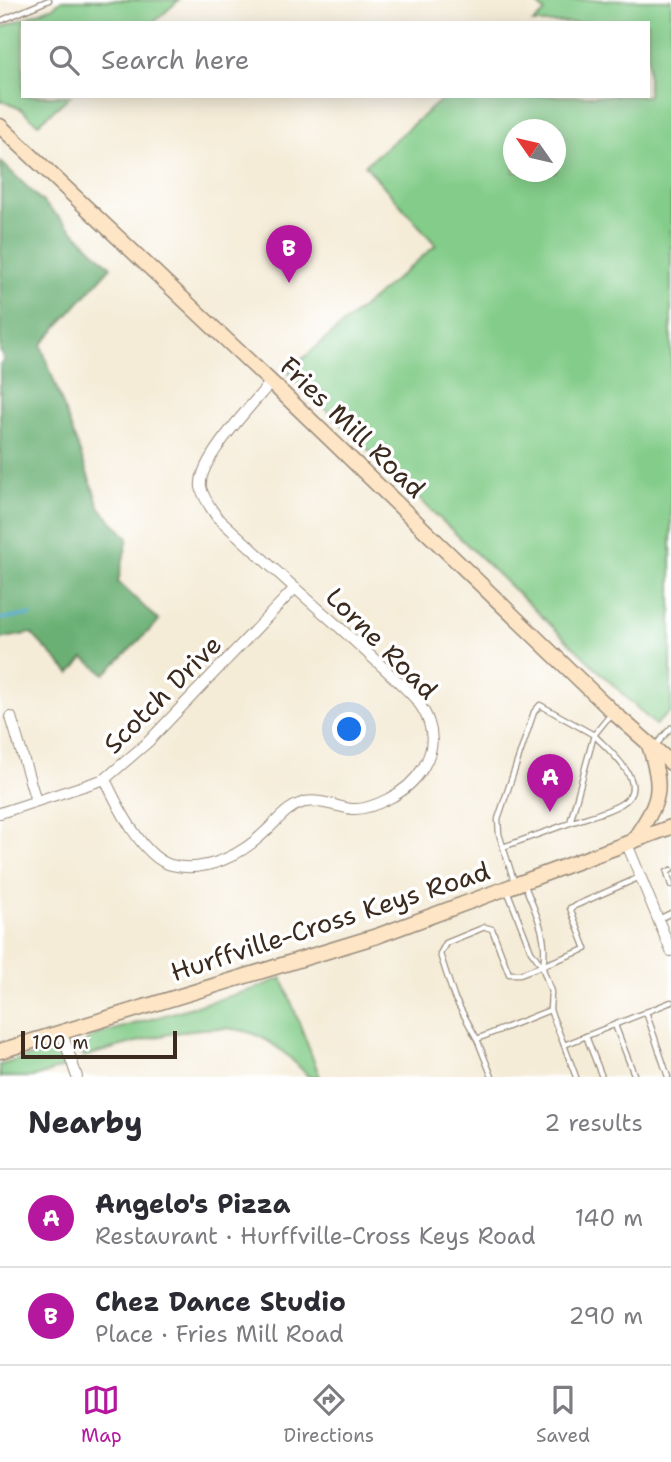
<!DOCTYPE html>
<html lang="en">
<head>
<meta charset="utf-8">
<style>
	:root { --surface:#fff; --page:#f7f7f7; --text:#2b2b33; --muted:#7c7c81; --line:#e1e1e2; --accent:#b5179e }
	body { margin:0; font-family:"Shantell Sans",sans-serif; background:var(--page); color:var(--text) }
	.compass { position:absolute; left:503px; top:119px; width:63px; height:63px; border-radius:50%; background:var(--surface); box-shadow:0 4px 18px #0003; rotate:304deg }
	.scale { position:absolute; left:21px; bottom:18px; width:156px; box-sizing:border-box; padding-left:7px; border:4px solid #3b2a1e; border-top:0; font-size:19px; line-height:24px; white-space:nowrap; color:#3b2a1e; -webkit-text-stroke:5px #fff; paint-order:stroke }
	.you { position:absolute; left:350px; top:730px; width:24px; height:24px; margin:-18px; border:5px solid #fff; border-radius:50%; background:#1a73e8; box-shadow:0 0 0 10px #1a73e833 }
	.badge { display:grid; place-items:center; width:46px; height:46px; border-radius:50%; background:var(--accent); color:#fff; font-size:23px; font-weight:700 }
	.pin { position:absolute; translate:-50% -58px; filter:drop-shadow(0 2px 4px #0008) }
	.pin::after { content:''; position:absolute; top:37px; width:24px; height:21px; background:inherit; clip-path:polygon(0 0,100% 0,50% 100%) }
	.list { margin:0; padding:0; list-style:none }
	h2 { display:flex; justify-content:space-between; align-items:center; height:91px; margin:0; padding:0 28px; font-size:30px }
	h2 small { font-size:23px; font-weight:400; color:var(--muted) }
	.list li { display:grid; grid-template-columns:46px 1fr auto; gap:21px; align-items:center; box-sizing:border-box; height:98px; padding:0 28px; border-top:2px solid var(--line) }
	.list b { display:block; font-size:26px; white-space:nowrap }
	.list p { margin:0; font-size:23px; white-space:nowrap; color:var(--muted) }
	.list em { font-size:23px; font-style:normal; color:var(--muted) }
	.icon { flex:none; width:38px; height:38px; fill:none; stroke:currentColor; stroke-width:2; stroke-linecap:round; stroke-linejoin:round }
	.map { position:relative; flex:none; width:671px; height:1077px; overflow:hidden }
	.search { position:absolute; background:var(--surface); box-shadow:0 4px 18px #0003; left:21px; right:21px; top:21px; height:77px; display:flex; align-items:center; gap:18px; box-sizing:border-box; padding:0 24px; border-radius:0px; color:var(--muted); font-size:26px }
	.sheet { height:287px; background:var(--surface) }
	nav { display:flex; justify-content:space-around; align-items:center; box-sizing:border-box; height:98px; border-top:2px solid var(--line); background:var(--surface); font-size:19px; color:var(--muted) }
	nav a { display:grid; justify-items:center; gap:4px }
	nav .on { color:var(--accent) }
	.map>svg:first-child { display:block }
</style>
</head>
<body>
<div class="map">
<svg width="671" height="1077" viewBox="0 0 671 1077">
	<rect width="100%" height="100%" fill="#fff"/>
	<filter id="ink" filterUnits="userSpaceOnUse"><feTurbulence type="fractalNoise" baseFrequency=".0143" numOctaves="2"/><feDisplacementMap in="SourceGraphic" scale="14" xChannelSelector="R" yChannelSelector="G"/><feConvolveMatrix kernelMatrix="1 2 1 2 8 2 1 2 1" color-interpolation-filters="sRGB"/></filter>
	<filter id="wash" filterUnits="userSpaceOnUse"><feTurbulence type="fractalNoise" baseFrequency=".00686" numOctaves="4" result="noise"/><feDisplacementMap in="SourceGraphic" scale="28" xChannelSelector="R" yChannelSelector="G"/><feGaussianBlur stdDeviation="1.57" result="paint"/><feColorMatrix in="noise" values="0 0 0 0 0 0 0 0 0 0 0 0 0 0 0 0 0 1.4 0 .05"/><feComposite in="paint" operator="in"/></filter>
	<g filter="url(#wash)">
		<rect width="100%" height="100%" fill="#f5ecd8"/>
		<g fill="#83cc89" stroke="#5f7b54" stroke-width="2" fill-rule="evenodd">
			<polygon points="62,0 179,0 153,23 23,23 23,96 70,96 38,124 21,109 0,100 0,28 53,7"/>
			<path d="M533,0H671V711L655,725L287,372L436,245L365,165L446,96H648V23H533L545,12ZM514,130H556V172H514Z"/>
			<path d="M282,978L320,1077H309C293,1060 276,1043 254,1034C209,1016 128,1045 83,1057C80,1047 84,1042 93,1036L254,989Z"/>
			<path d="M44,1052C56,1052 61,1057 65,1067L35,1077H0V1065Z"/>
		</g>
		<polygon fill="#6ab075" stroke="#526d4a" stroke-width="2" points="1,162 111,267 41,345 100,508 128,538 118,582 159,621 105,674 84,658 70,674 31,633 0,639 0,364 4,361 0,350"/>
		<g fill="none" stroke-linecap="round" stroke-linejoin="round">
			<polyline stroke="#4ba5c9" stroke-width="3.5" points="0,619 31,615"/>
		</g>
	</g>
	<g filter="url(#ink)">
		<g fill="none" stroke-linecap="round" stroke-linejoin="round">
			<g stroke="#988b7b" stroke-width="7">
				<g id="service">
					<polyline points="0,21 49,0"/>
					<polyline points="655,746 671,728"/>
					<path d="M503,847L570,823L594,735C608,750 653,785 621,804C606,813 586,817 570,823"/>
					<polyline points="671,870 667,872 671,885"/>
					<polyline points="514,881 499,834 498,819 534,712 540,705 594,735 611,714"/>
					<path d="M524,883C534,910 549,936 543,965"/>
					<polyline points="507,890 531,951 542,966 551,992 550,1010 564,1045"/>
					<polyline points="659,919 671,913"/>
					<polyline points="646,1012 668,1077"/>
					<polyline points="615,1025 635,1077"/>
					<polyline points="586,1036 602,1077"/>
					<polyline points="477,1039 454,997 440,954 446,943 485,927 492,929 509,974 520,974 586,949 570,908 640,877"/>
					<polyline points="492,1077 477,1039 550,1010"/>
					<polyline points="576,1077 564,1045 671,1002"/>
				</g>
			</g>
			<g stroke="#988b7b" stroke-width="12">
				<g id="minor">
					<polyline points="11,717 36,801"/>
					<path d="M105,779C117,805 142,857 171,865C206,874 243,854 267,830C279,819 288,806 305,802C320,799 337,807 352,809C363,810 378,804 388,799C416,785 440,755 429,723C422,700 402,686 386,670C356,642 326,615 295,588C269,565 243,540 217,517C211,508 203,498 201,487C197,461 254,403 271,382"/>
					<polyline points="0,813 105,779 148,742 295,588"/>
					<polyline points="627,844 671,951"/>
					<polyline points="62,1033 77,1077"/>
				</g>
			</g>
			<g stroke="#988b7b" stroke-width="17">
				<g id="secondary">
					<polyline points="0,126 271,382 613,712 671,763"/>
					<path d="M633,841C660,800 664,793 649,745"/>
					<polyline points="0,1051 377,936 671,827"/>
				</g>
			</g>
			<use href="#service" stroke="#fff" stroke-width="4.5"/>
			<use href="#minor" stroke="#fff" stroke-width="10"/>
			<use href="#secondary" stroke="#fde5c5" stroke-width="14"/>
		</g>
	</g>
	<g text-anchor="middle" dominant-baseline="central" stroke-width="7" stroke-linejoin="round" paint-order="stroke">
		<g font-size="26" fill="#3b2a1e" stroke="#fff">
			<text transform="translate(353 427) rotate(44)">Fries Mill Road</text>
			<text transform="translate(382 643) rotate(45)">Lorne Road</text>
			<text transform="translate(162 694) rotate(-45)">Scotch Drive</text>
			<text transform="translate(330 921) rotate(-18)">Hurffville-Cross Keys Road</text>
		</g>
	</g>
</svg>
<svg class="compass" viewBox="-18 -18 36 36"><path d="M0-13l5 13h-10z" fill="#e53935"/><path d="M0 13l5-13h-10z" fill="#7c7c81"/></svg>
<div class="scale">100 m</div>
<div class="you"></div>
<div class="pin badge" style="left:550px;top:812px">A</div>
<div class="pin badge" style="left:289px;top:283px">B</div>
<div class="search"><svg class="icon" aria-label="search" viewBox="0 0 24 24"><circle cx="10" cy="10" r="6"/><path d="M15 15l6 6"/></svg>Search here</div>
</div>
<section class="sheet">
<h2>Nearby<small>2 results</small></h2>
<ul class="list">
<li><span class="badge">A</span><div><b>Angelo's Pizza</b><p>Restaurant · Hurffville-Cross Keys Road</p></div><em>140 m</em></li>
<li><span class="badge">B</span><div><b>Chez Dance Studio</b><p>Place · Fries Mill Road</p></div><em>290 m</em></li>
</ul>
</section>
<nav>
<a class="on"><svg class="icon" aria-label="map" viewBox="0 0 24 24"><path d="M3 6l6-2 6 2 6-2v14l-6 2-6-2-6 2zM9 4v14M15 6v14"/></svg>Map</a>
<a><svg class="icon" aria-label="directions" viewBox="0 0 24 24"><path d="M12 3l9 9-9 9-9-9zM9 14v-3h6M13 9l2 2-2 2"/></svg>Directions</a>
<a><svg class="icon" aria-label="saved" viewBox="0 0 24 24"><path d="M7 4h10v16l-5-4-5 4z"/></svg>Saved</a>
</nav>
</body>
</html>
